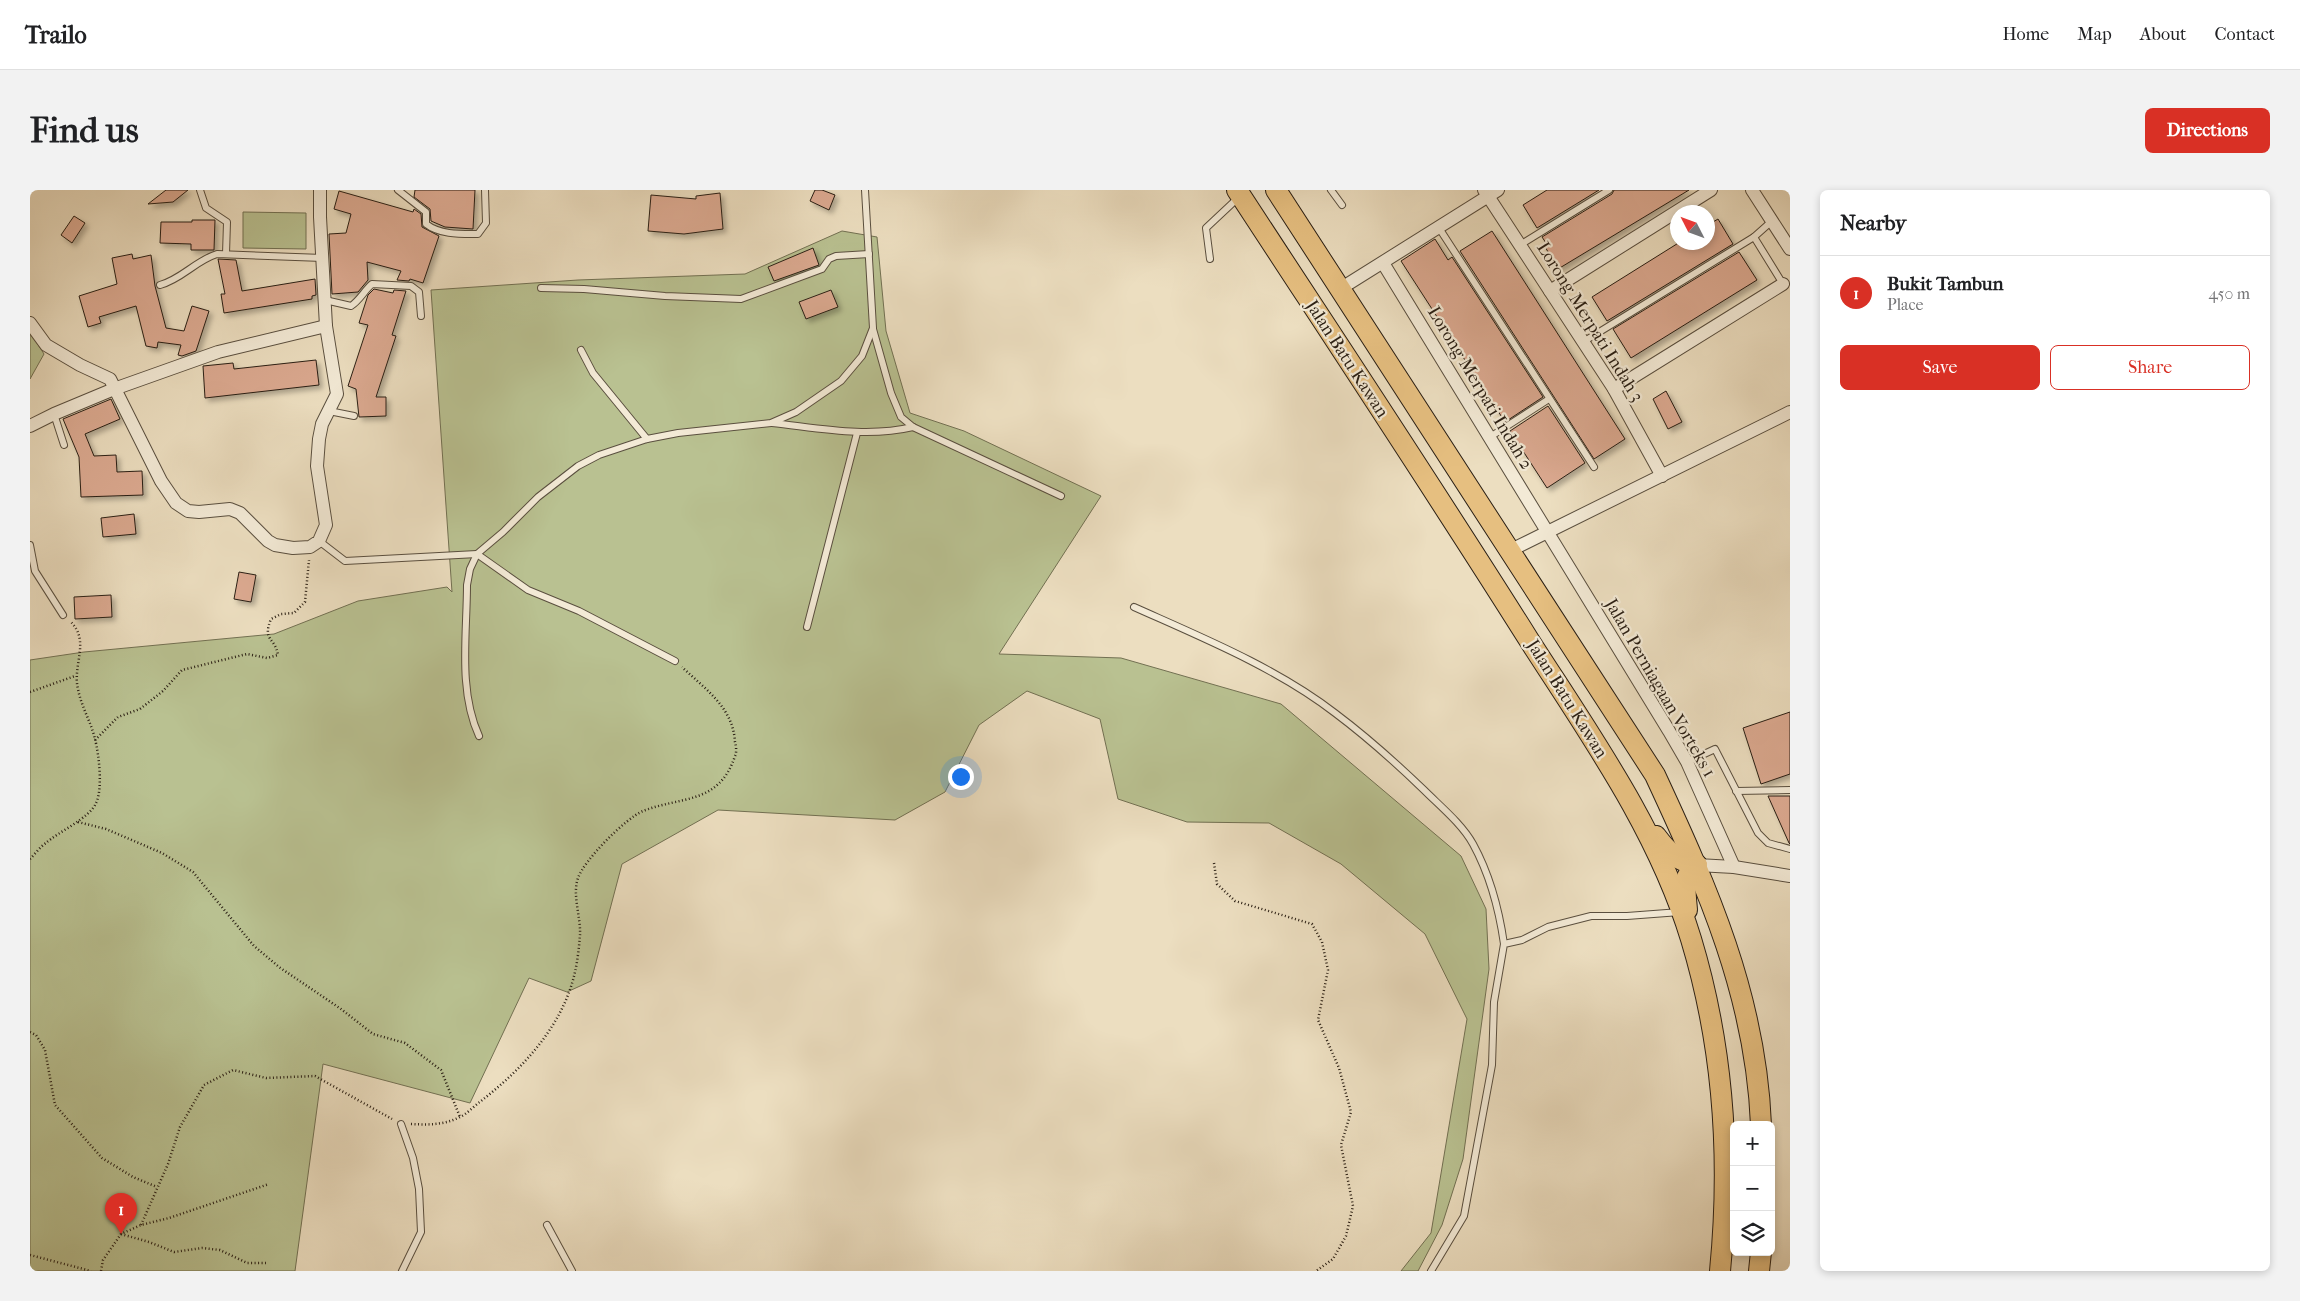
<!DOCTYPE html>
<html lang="en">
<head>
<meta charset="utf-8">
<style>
	:root { --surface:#fff; --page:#f2f2f2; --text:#202124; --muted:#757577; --line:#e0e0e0; --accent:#d93025 }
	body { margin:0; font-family:"IM FELL French Canon",serif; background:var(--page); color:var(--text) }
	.controls { position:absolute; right:15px; bottom:15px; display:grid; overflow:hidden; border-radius:8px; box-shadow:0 2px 8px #0003 }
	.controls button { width:45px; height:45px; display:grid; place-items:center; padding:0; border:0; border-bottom:1px solid var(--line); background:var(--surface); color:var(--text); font:25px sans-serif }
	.compass { position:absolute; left:1640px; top:15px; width:45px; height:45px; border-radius:50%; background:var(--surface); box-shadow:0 2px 8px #0003; rotate:312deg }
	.you { position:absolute; left:930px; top:586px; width:18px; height:18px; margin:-12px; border:4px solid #fff; border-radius:50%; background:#1a73e8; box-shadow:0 0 0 8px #1a73e833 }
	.badge { display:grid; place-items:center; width:32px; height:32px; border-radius:50%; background:var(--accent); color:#fff; font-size:16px; font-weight:700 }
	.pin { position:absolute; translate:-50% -41px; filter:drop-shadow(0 1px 2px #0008) }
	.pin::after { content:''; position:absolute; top:26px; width:18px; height:15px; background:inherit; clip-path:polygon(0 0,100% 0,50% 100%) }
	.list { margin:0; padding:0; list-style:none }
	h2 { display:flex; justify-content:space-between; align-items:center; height:65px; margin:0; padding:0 20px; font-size:21px }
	h2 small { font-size:16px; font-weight:400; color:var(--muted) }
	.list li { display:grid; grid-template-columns:32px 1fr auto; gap:15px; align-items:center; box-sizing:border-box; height:75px; padding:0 20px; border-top:1px solid var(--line) }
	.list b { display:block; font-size:19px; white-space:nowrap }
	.list p { margin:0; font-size:16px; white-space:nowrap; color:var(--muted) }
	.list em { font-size:16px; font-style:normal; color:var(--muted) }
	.actions { display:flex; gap:10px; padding:15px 20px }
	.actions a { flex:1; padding:11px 0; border:1px solid var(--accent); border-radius:8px; text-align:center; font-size:18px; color:var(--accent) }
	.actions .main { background:var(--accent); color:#fff }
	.icon { flex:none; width:28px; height:28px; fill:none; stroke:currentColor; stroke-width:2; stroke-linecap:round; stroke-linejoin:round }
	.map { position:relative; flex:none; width:1760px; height:1081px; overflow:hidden; border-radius:8px }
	header { display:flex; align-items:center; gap:30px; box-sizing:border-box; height:70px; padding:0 25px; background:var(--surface); border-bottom:1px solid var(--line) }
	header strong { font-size:24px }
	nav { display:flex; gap:28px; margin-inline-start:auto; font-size:18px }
	.intro { display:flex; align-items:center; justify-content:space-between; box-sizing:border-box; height:120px; padding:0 30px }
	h1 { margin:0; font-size:35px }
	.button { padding:12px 22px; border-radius:8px; background:var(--accent); color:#fff; font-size:18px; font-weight:700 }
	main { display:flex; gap:30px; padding:0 30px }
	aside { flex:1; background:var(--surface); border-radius:8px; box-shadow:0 2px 8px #0003 }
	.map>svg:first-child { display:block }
</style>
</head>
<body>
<header>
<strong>Trailo</strong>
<nav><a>Home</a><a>Map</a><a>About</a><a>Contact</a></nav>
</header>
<div class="intro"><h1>Find us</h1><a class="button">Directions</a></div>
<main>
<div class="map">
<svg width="1760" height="1081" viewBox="0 0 1760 1081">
	<defs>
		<filter id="shadow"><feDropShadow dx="3.5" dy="3.5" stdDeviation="2.5" flood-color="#0004"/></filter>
	</defs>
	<rect width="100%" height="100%" fill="#ecdec0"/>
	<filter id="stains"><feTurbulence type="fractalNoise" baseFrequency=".004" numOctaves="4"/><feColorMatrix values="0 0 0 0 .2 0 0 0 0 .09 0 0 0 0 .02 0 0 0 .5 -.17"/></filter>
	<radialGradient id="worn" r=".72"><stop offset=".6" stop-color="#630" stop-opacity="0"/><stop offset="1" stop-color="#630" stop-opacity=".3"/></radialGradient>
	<g fill="#b9c191" stroke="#727052">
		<polygon points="213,22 276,23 276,59 213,58"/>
		<polygon points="812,41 847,47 856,141 880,223 934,241 1071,306 969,464 1091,468 1251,514 1431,666 1456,719 1459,779 1433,969 1412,1035 1388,1081 1371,1081 1401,1043 1437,829 1395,744 1311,674 1239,633 1157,632 1088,609 1070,529 997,501 949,535 915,602 865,630 688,620 592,674 561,791 537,802 499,788 440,913 293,874 265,1081 0,1081 0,470 54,462 244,444 328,411 417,397 422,402 401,100 548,90 715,84"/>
		<polygon points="0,142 14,164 0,189"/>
	</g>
	<g fill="#dba990" stroke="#2a1f14" filter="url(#shadow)">
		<polygon points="136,0 158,0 143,12 118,14"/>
		<polygon points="385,0 445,0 443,39 415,37 401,31 400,19 384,7"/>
		<polygon points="785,0 792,0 805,5 799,20 780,11"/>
		<polygon points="1517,0 1569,0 1507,38 1493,15"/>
		<polygon points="1584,0 1659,0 1528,79 1514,55 1516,53 1512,47 1582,4"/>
		<polygon points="309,1 383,22 384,19 391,24 392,37 409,46 393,93 380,89 379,91 367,90 371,81 337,72 338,90 328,102 302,104 299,44 316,43 321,24 304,19"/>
		<polygon points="690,3 693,39 654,44 618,41 621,5 666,9 666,6"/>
		<polygon points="44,26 55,33 42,53 31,45"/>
		<polygon points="1688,29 1703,54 1577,131 1562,107 1650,52 1678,52 1678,35"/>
		<polygon points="162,30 185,30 184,60 161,60 161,54 130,53 131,32 162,32"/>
		<polygon points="1462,41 1595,249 1564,269 1430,61"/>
		<polygon points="1405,49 1418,70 1422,67 1513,207 1475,232 1371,71"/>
		<polygon points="783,58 789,75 744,91 738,77"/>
		<polygon points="1709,62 1727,90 1601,168 1583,139"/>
		<polygon points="102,64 103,69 121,65 125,96 136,138 154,141 162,116 179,121 166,161 152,166 148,165 151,155 128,152 127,158 116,156 106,116 69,127 71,133 58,137 49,106 87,94 82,68"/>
		<polygon points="188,69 206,70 212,101 285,89 286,105 282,106 282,109 194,123 191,104 195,104"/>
		<polygon points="344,99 363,103 364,100 376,101 362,145 366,146 346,207 356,207 356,226 329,227 326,199 318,196 338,135 329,133 338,105"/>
		<polygon points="801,100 808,117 776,129 769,112"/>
		<polygon points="286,170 289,195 175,208 173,176 203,173 204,179"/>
		<polygon points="1636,201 1652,232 1638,239 1623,209"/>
		<polygon points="81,209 90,229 55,244 64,266 86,265 87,282 112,281 113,305 51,307 49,267 33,229"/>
		<polygon points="1518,216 1555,273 1517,298 1480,241"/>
		<polygon points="104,324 106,344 73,347 71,328"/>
		<polygon points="209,382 226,385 221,412 204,409"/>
		<polygon points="81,405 82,427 45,429 44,407"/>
		<polygon points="1760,522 1760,584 1731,594 1713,538"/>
		<polygon points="1738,606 1760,606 1760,654 1759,653"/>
	</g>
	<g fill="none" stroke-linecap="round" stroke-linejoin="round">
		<g stroke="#5a4f3f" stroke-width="8">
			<g id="service">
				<polyline points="170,0 176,18 197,32 196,64"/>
				<path d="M368,0L396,22V34C410,45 431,44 448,44L456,33L455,0"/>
				<polyline points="1301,0 1312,15"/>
				<polyline points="1409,38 1564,277"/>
				<polyline points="1724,47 1742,31"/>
				<polyline points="1490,55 1579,0"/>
				<polyline points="1180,69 1176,38 1208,8"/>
				<path d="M130,95C152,89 165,71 187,64L293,68"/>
				<polyline points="511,98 554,99 635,106 711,109 792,79 799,69 806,66 839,64"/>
				<path d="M295,110L321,116C330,110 334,101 342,94L381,96L389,102L391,126"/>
				<polyline points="843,139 861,203 871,227 883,237 1031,306"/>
				<polyline points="1553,152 1724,47 1753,94"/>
				<polyline points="551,160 563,183 617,249"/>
				<polyline points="299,221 324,226"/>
				<polyline points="24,224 34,255"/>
				<path d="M742,233C789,238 836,248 883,237"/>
				<polyline points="1460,247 1519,209"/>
				<polyline points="289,351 315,371 447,364 498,400 549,421 645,471"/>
				<polyline points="0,355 5,381 33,425"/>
				<path d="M1104,417C1171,447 1247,478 1305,523C1337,547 1366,573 1394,600C1410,616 1432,634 1443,654C1460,685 1469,719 1474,754"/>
				<polyline points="777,437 827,243"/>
				<path d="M449,546C428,500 437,444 437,395L440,379L447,364L473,342L508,307L548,276L569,265L617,249L648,243L741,233L766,222L811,191L832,166L843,138L835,0"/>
				<polyline points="1657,572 1685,559 1728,643 1738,653 1760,659"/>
				<polyline points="1706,601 1760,600"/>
				<polyline points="371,934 383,968 389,999 391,1042 372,1081"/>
				<polyline points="517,1035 542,1081"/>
				<polyline points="1401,1081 1434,1026 1462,875 1464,812 1474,754 1492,750 1518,737 1561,726 1597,726 1650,722"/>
			</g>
		</g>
		<g stroke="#5a4f3f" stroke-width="14">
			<g id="minor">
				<polyline points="1454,0 1584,199 1632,286"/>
				<polyline points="1722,0 1760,59"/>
				<polyline points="1353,73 1639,541 1657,572 1704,677"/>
				<polyline points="1310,99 1468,0"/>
				<polyline points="1520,101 1681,0"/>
				<polyline points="0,133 16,155 50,175 80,189 131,291 146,313 158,321 169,322 200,319 210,323 238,351 245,355 263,358 280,357 289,351 296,335 287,276 289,249 292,234 307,204 296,136 290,27 290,0"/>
				<polyline points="1584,199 1753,94"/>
				<polyline points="0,236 24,224 84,199 188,162 296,136"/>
				<polyline points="1479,361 1760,222"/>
				<polyline points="1667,675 1704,677 1760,686"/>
			</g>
		</g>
		<g stroke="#2a1f14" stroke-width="22">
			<g id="primary">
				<path d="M1207,0C1305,150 1404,299 1499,450C1560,545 1628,640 1661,749C1694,858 1701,969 1690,1081"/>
				<path d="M1246,0L1625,585C1678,699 1726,807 1731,935"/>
				<path d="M1626,646C1638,662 1647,671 1667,675"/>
				<path d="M1657,720C1656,704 1651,685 1667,675"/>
				<polyline points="1729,1081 1731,1062"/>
			</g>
		</g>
		<g stroke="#2a1f14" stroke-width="2.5" stroke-dasharray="1 2.5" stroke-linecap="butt">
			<polyline points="0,502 45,486"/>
			<path d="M65,550L88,527L110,519L133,501L152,480L217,464L237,468L248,465C245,447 232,451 241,429L251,424L264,423L275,412L279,370"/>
			<polyline points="48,632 76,639 132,663 163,682 224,756 249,777 311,819 343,844 375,853 411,880 430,927"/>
			<path d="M0,669C5,664 10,657 16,653C28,642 60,628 66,613C73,599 69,565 65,549C61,532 51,516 48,499C42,475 61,451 40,431"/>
			<polyline points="1184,673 1187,694 1205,711 1282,734 1292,752 1298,780 1288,830 1309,878 1321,922 1311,955 1323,1016 1316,1046 1303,1069 1286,1081"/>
			<polyline points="0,842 6,845 15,860 25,915 72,968 103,987 127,997"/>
			<path d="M381,934C398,935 414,935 430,927C437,924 444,916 451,911C491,880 529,840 543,790C547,776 549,759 550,745C551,727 542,705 548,688C554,670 596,628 613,621C651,606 689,615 705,566C707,562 706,556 705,552C703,517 675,499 652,477"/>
			<polyline points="111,1035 138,974 150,937 174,895 203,880 236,888 285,886 362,929"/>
			<polyline points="91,1044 119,1052 144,1062 172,1058 190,1060 217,1073 236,1073"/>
			<polyline points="0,1065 61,1081"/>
			<polyline points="71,1081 73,1070 91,1044 111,1035 139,1028 239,994"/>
		</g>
		<use href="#service" stroke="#f3ead6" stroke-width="6"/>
		<use href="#minor" stroke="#f3ead6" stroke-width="12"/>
		<use href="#primary" stroke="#e6bf80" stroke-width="20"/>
	</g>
	<g text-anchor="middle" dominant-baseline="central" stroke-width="4.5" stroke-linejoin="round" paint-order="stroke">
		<g font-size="18" fill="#2a1f14" stroke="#f3ead6">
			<text transform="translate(1560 132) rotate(58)">Lorong Merpati Indah 3</text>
			<text transform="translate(1317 169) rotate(57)">Jalan Batu Kawan</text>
			<text transform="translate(1450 198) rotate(59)">Lorong Merpati Indah 2</text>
			<text transform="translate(1630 498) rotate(60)">Jalan Perniagaan Vorteks 1</text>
			<text transform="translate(1537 509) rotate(58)">Jalan Batu Kawan</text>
		</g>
	</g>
	<rect width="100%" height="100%" filter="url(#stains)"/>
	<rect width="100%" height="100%" fill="url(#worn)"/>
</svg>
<div class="controls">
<button>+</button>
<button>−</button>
<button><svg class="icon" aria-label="layers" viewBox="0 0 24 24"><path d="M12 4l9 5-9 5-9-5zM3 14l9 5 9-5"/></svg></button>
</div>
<svg class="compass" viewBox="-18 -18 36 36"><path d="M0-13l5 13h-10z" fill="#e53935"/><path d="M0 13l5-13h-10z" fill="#757577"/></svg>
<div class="you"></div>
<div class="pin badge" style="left:91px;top:1044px">1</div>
</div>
<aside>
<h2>Nearby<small></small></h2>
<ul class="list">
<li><span class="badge">1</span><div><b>Bukit Tambun</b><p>Place</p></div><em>450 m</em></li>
</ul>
<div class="actions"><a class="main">Save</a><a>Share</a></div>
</aside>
</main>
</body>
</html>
